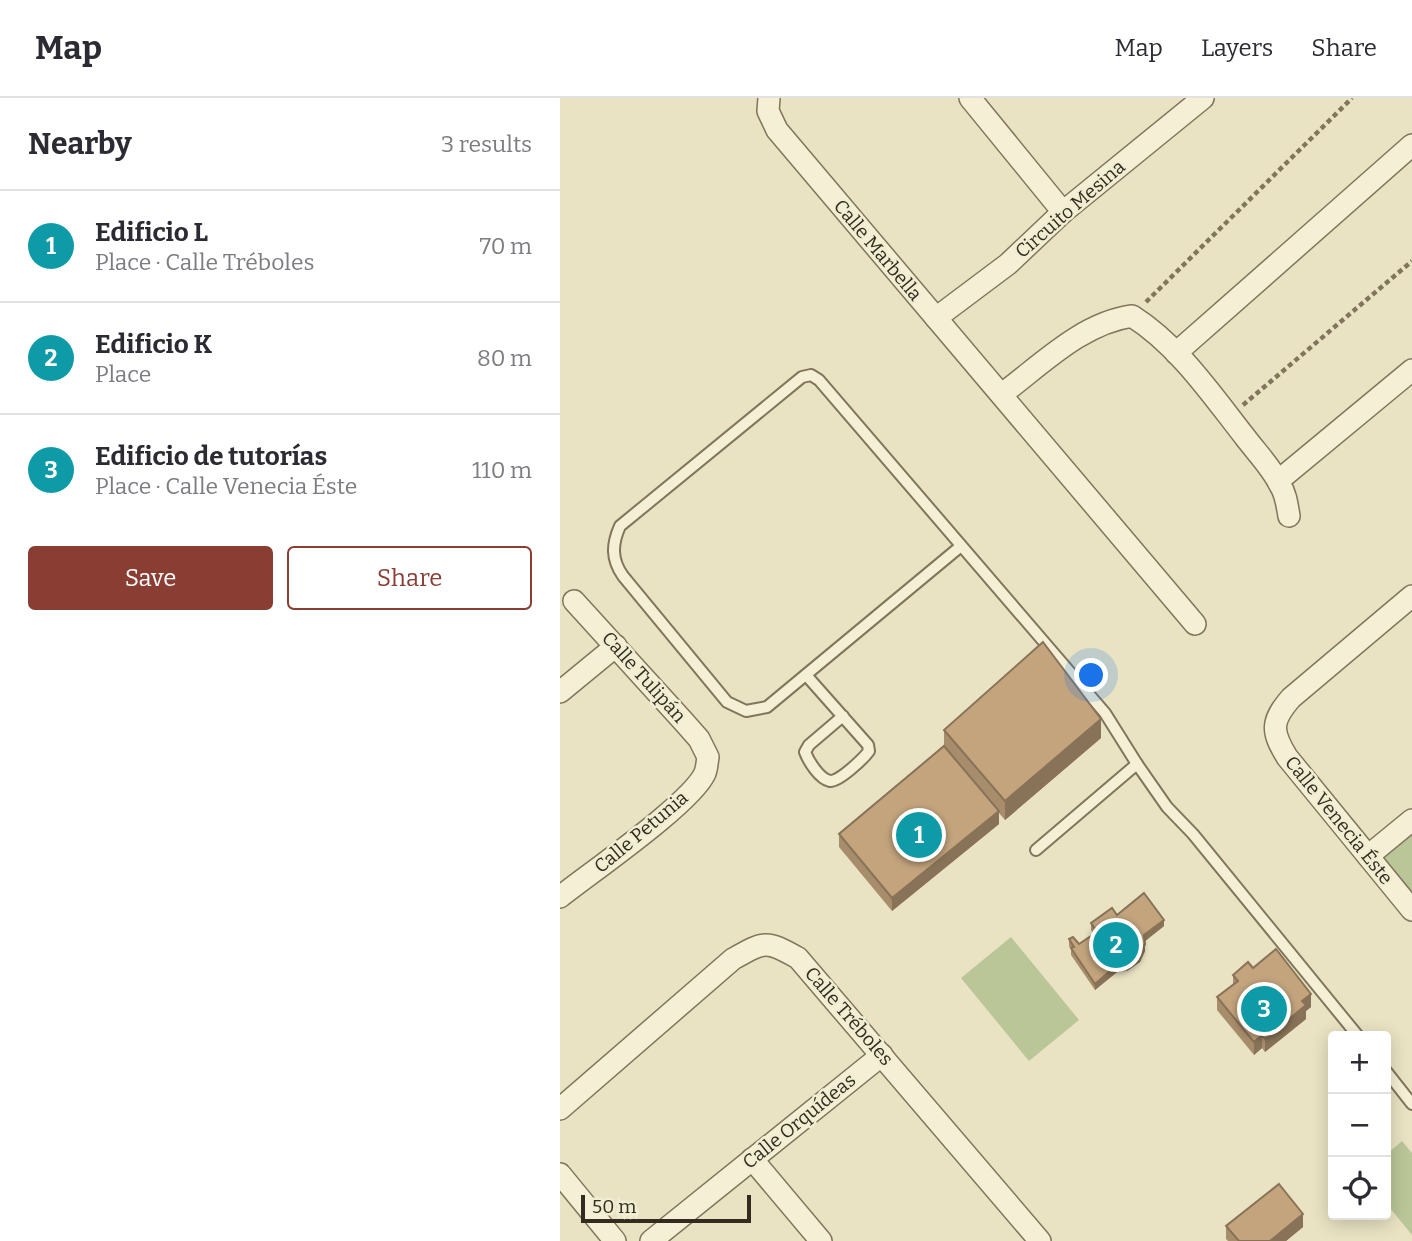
<!DOCTYPE html>
<html lang="en">
<head>
<meta charset="utf-8">
<style>
	:root { --surface:#fff; --page:#f2f2f3; --text:#2b2b33; --muted:#7c7c81; --line:#e1e1e2; --accent:#8a3d32 }
	body { margin:0; font-family:Bitter,serif; background:var(--page); color:var(--text) }
	.controls { position:absolute; right:21px; bottom:21px; display:grid; overflow:hidden; border-radius:7px; box-shadow:0 4px 18px #0003 }
	.controls button { width:63px; height:63px; display:grid; place-items:center; padding:0; border:0; border-bottom:2px solid var(--line); background:var(--surface); color:var(--text); font:35px sans-serif }
	.scale { position:absolute; left:21px; bottom:18px; width:170px; box-sizing:border-box; padding-left:7px; border:4px solid #332b1e; border-top:0; font-size:19px; line-height:24px; white-space:nowrap; color:#332b1e; -webkit-text-stroke:5px #f1edd2; paint-order:stroke }
	.you { position:absolute; left:532px; top:578px; width:24px; height:24px; margin:-18px; border:5px solid #fff; border-radius:50%; background:#1a73e8; box-shadow:0 0 0 10px #1a73e833 }
	.badge { display:grid; place-items:center; width:46px; height:46px; border-radius:50%; background:var(--accent); color:#fff; font-size:23px; font-weight:700 }
	.pin { position:absolute; translate:-50% -50%; border:4px solid #fff; box-shadow:0 2px 7px #0006 }
	.list { margin:0; padding:0; list-style:none }
	h2 { display:flex; justify-content:space-between; align-items:center; height:91px; margin:0; padding:0 28px; font-size:30px }
	h2 small { font-size:23px; font-weight:400; color:var(--muted) }
	.list li { display:grid; grid-template-columns:46px 1fr auto; gap:21px; align-items:center; box-sizing:border-box; height:112px; padding:0 28px; border-top:2px solid var(--line) }
	.list b { display:block; font-size:26px; white-space:nowrap }
	.list p { margin:0; font-size:23px; white-space:nowrap; color:var(--muted) }
	.list em { font-size:23px; font-style:normal; color:var(--muted) }
	.actions { display:flex; gap:14px; padding:21px 28px }
	.actions a { flex:1; padding:16px 0; border:2px solid var(--accent); border-radius:7px; text-align:center; font-size:24px; color:var(--accent) }
	.actions .main { background:var(--accent); color:#fff }
	.icon { flex:none; width:38px; height:38px; fill:none; stroke:currentColor; stroke-width:2; stroke-linecap:round; stroke-linejoin:round }
	.map { position:relative; flex:none; width:852px; height:1143px; overflow:hidden }
	header { display:flex; align-items:center; gap:42px; box-sizing:border-box; height:98px; padding:0 35px; background:var(--surface); border-bottom:2px solid var(--line) }
	header strong { font-size:33px }
	nav { display:flex; gap:38px; margin-inline-start:auto; font-size:24px }
	main { display:flex }
	aside { flex:1; background:var(--surface) }
	.map>svg:first-child { display:block }
</style>
</head>
<body>
<header>
<strong>Map</strong>
<nav><a>Map</a><a>Layers</a><a>Share</a></nav>
</header>
<main>
<aside>
<h2>Nearby<small>3 results</small></h2>
<ul class="list">
<li><span class="badge" style="background:#0f9aa8">1</span><div><b>Edificio L</b><p>Place · Calle Tréboles</p></div><em>70 m</em></li>
<li><span class="badge" style="background:#0f9aa8">2</span><div><b>Edificio K</b><p>Place</p></div><em>80 m</em></li>
<li><span class="badge" style="background:#0f9aa8">3</span><div><b>Edificio de tutorías</b><p>Place · Calle Venecia Éste</p></div><em>110 m</em></li>
</ul>
<div class="actions"><a class="main">Save</a><a>Share</a></div>
</aside>
<div class="map">
<svg width="852" height="1143" viewBox="0 0 852 1143">
	<rect width="100%" height="100%" fill="#e9e3c3"/>
	<g fill="#bac698">
		<polygon points="852,726 852,816 808,763"/>
		<polygon points="451,839 519,922 469,963 401,880"/>
		<polygon points="842,1043 852,1055 852,1137 826,1105 826,1057"/>
	</g>
	<g fill="none" stroke-linecap="round" stroke-linejoin="round">
		<g stroke="#81755c" stroke-width="14">
			<g id="service">
				<path d="M401,448L207,609L186,613L167,604L63,478C51,461 52,446 60,428L242,279L251,277L259,282L545,615L577,666"/>
				<path d="M246,577L308,647L309,653C304,660 279,684 270,683C259,681 248,662 245,654L249,647L283,618"/>
				<polyline points="476,752 577,666 607,709 633,736 798,938"/>
				<polyline points="826,973 852,1006"/>
			</g>
		</g>
		<g stroke="#81755c" stroke-width="24">
			<g id="minor">
				<polyline points="209,0 208,13 217,32 635,526"/>
				<polyline points="410,0 503,114"/>
				<polyline points="376,220 448,166 503,114 643,0"/>
				<polyline points="616,255 852,47"/>
				<path d="M442,296C481,267 522,225 572,218C618,247 652,297 685,339C697,355 712,370 720,387C726,396 727,407 729,418"/>
				<polyline points="718,383 852,272"/>
				<path d="M852,498L731,600C711,623 711,633 727,659L852,812"/>
				<polyline points="0,594 56,548"/>
				<polyline points="808,758 852,722"/>
				<path d="M0,799C30,775 132,705 145,675C147,670 147,664 148,659L139,641L124,624L14,503"/>
				<path d="M0,1011L173,861C205,843 206,842 238,860L480,1143"/>
				<polyline points="192,1061 261,1143"/>
				<polyline points="0,1076 55,1143"/>
				<polyline points="91,1143 322,957"/>
			</g>
		</g>
		<g stroke="#81755c" stroke-width="4.5" stroke-dasharray="5 3.5" stroke-linecap="butt">
			<polyline points="586,204 792,0"/>
			<polyline points="683,307 852,163"/>
		</g>
		<use href="#service" stroke="#f5f0d5" stroke-width="10"/>
		<use href="#minor" stroke="#f5f0d5" stroke-width="21"/>
	</g>
	<g fill="#a88d6c">
		<polygon points="384,632 541,640 445,722 439,715 439,726 332,813 279,749 279,736 384,649"/>
		<polygon points="557,817 604,828 585,843 585,853 580,864 567,873 557,874 535,892 511,857 511,851 509,848 509,841 519,846 534,836 531,832 531,825"/>
		<polygon points="693,870 751,909 746,913 746,921 705,954 702,950 694,957 657,912 657,899 673,887 673,877"/>
		<polygon points="666,1128 743,1129 726,1143 668,1143 666,1141"/>
	</g>
	<g fill="#887358">
		<polygon points="541,621 541,640 445,722 445,703"/>
		<polygon points="439,713 439,726 332,813 332,800"/>
		<polygon points="604,822 604,828 584,844 584,837"/>
		<polygon points="585,846 585,853 580,864 567,873 567,866"/>
		<polygon points="557,867 557,874 535,892 535,886"/>
		<polygon points="751,896 751,909 746,913 746,921 705,954 705,941 742,903"/>
		<polygon points="702,937 702,950 694,957 694,944"/>
		<polygon points="743,1116 743,1129 726,1143 710,1143"/>
	</g>
	<g fill="#c3a47d" stroke="#887358" stroke-width="2">
		<polygon points="483,544 541,621 445,703 384,632"/>
		<polygon points="384,648 439,713 332,800 279,736"/>
		<polygon points="584,795 604,822 584,837 585,846 580,857 567,866 557,867 535,886 511,850 514,849 509,841 513,839 519,846 537,834 531,825 552,810 557,817"/>
		<polygon points="716,851 751,896 742,903 746,907 705,941 702,937 694,944 657,899 678,883 673,877 688,864 693,870"/>
		<polygon points="719,1086 743,1116 710,1143 679,1143 666,1128"/>
	</g>
	<g text-anchor="middle" dominant-baseline="central" stroke-width="5" stroke-linejoin="round" paint-order="stroke">
		<g font-size="19" fill="#332b1e" stroke="#f1edd2">
			<text transform="translate(510 111) rotate(-41)">Circuito Mesina</text>
			<text transform="translate(318 152) rotate(50)">Calle Marbella</text>
			<text transform="translate(84 579) rotate(48)">Calle Tulipán</text>
			<text transform="translate(779 722) rotate(51)">Calle Venecia Éste</text>
			<text transform="translate(81 734) rotate(-40)">Calle Petunia</text>
			<text transform="translate(289 918) rotate(49)">Calle Tréboles</text>
			<text transform="translate(239 1023) rotate(-39)">Calle Orquídeas</text>
		</g>
	</g>
</svg>
<div class="controls">
<button>+</button>
<button>−</button>
<button><svg class="icon" aria-label="locate" viewBox="0 0 24 24"><circle cx="12" cy="12" r="6"/><path d="M12 2v4M12 18v4M2 12h4M18 12h4"/></svg></button>
</div>
<div class="scale">50 m</div>
<div class="you"></div>
<div class="pin badge" style="left:359px;top:737px;background:#0f9aa8">1</div>
<div class="pin badge" style="left:556px;top:847px;background:#0f9aa8">2</div>
<div class="pin badge" style="left:704px;top:911px;background:#0f9aa8">3</div>
</div>
</main>
</body>
</html>
